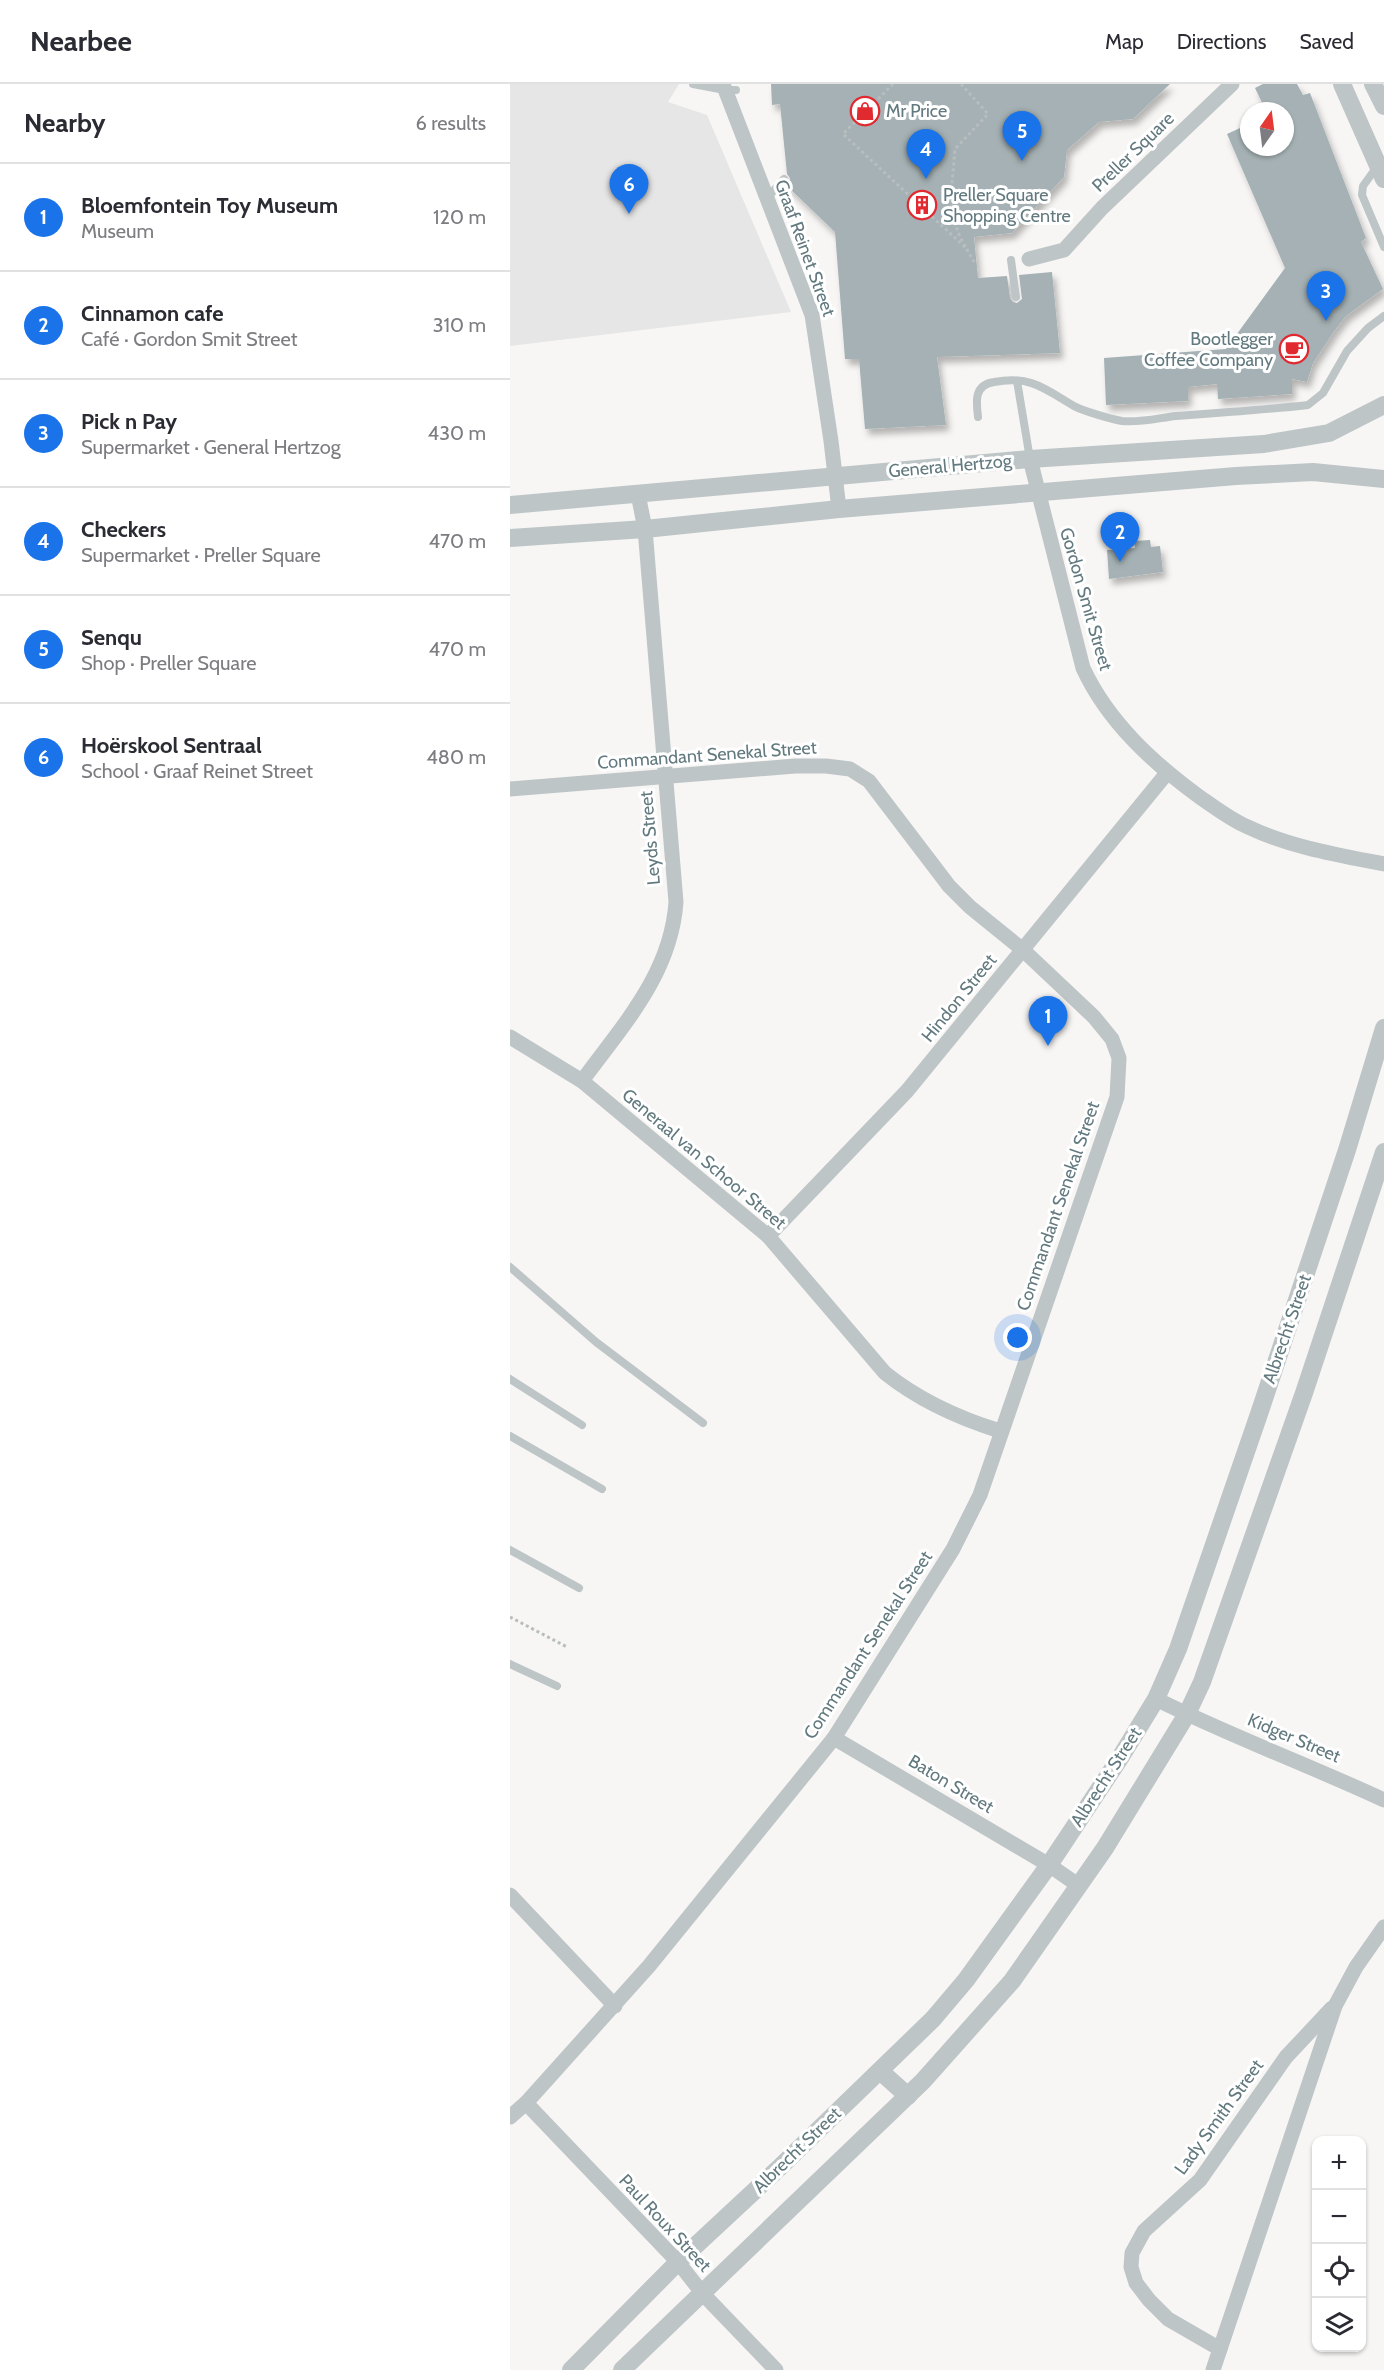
<!DOCTYPE html>
<html lang="en">
<head>
<meta charset="utf-8">
<style>
	:root { --surface:#fff; --page:#f7f7f7; --text:#2b2b33; --muted:#7c7c81; --line:#e1e1e2; --accent:#1a73e8 }
	body { margin:0; font-family:Cabin,sans-serif; background:var(--page); color:var(--text) }
	.controls { position:absolute; right:18px; bottom:18px; display:grid; overflow:hidden; border-radius:12px; box-shadow:0 2px 4px #0004 }
	.controls button { width:54px; height:54px; display:grid; place-items:center; padding:0; border:0; border-bottom:2px solid var(--line); background:var(--surface); color:var(--text); font:30px sans-serif }
	.compass { position:absolute; left:730px; top:18px; width:54px; height:54px; border-radius:50%; background:var(--surface); box-shadow:0 2px 4px #0004; rotate:14deg }
	.you { position:absolute; left:508px; top:1254px; width:21px; height:21px; margin:-15px; border:4px solid #fff; border-radius:50%; background:#1a73e8; box-shadow:0 0 0 9px #1a73e833 }
	.badge { display:grid; place-items:center; width:39px; height:39px; border-radius:50%; background:var(--accent); color:#fff; font-size:20px; font-weight:700 }
	.pin { position:absolute; translate:-50% -50px; filter:drop-shadow(0 2px 3px #0008) }
	.pin::after { content:''; position:absolute; top:32px; width:21px; height:18px; background:inherit; clip-path:polygon(0 0,100% 0,50% 100%) }
	.list { margin:0; padding:0; list-style:none }
	h2 { display:flex; justify-content:space-between; align-items:center; height:78px; margin:0; padding:0 24px; font-size:26px }
	h2 small { font-size:20px; font-weight:400; color:var(--muted) }
	.list li { display:grid; grid-template-columns:39px 1fr auto; gap:18px; align-items:center; box-sizing:border-box; height:108px; padding:0 24px; border-top:2px solid var(--line) }
	.list b { display:block; font-size:22px; white-space:nowrap }
	.list p { margin:0; font-size:20px; white-space:nowrap; color:var(--muted) }
	.list em { font-size:20px; font-style:normal; color:var(--muted) }
	.icon { flex:none; width:33px; height:33px; fill:none; stroke:currentColor; stroke-width:2; stroke-linecap:round; stroke-linejoin:round }
	.map { position:relative; flex:none; width:874px; height:2286px; overflow:hidden }
	header { display:flex; align-items:center; gap:36px; box-sizing:border-box; height:84px; padding:0 30px; background:var(--surface); border-bottom:2px solid var(--line) }
	header strong { font-size:28px }
	nav { display:flex; gap:33px; margin-inline-start:auto; font-size:21px }
	main { display:flex }
	aside { flex:1; background:var(--surface) }
	.map>svg:first-child { display:block }
</style>
</head>
<body>
<header>
<strong>Nearbee</strong>
<nav><a>Map</a><a>Directions</a><a>Saved</a></nav>
</header>
<main>
<aside>
<h2>Nearby<small>6 results</small></h2>
<ul class="list">
<li><span class="badge">1</span><div><b>Bloemfontein Toy Museum</b><p>Museum</p></div><em>120 m</em></li>
<li><span class="badge">2</span><div><b>Cinnamon cafe</b><p>Café · Gordon Smit Street</p></div><em>310 m</em></li>
<li><span class="badge">3</span><div><b>Pick n Pay</b><p>Supermarket · General Hertzog</p></div><em>430 m</em></li>
<li><span class="badge">4</span><div><b>Checkers</b><p>Supermarket · Preller Square</p></div><em>470 m</em></li>
<li><span class="badge">5</span><div><b>Senqu</b><p>Shop · Preller Square</p></div><em>470 m</em></li>
<li><span class="badge">6</span><div><b>Hoërskool Sentraal</b><p>School · Graaf Reinet Street</p></div><em>480 m</em></li>
</ul>
</aside>
<div class="map">
<svg width="874" height="2286" viewBox="0 0 874 2286">
	<defs>
		<filter id="shadow"><feDropShadow dx="3.5" dy="6" stdDeviation="3" flood-color="#0004"/></filter>
	</defs>
	<rect width="100%" height="100%" fill="#f7f6f4"/>
	<polygon fill="#e5e6e5" points="0,0 169,0 158,18 197,31 281,228 0,262"/>
	<g fill="#a5b1b4" filter="url(#shadow)">
		<polygon points="261,0 660,0 623,35 589,38 557,66 554,93 502,149 464,153 468,194 497,192 500,214 503,218 507,219 512,215 509,191 542,188 550,269 427,273 436,341 355,345 349,275 335,275 325,148 278,103 280,94 277,90 270,20 262,21"/>
		<polygon points="753,0 787,0 793,11 800,9 856,154 851,158 873,205 836,232 825,246 803,279 797,298 782,295 782,310 708,315 707,300 678,303 678,317 596,321 594,274 716,265 775,184 717,50 739,40 739,63 775,63 775,27 756,27 745,4"/>
		<polygon points="640,456 641,463 650,462 653,488 599,495 597,466 625,464 624,457"/>
	</g>
	<g fill="none" stroke-linecap="round" stroke-linejoin="round">
		<g stroke="#b8bdbf" stroke-width="3" stroke-dasharray="3 3" stroke-linecap="butt">
			<polyline points="383,0 333,50 457,165"/>
			<polyline points="451,0 478,30 445,65 441,111 442,132 450,153 464,178"/>
			<polyline points="0,1533 57,1563"/>
		</g>
		<g stroke="#bec5c7" stroke-width="8">
			<polyline points="183,0 215,6 226,6"/>
			<polyline points="866,84 853,102 852,111 874,163"/>
			<polyline points="257,114 274,95"/>
			<polyline points="501,176 506,213"/>
			<polyline points="507,297 520,375"/>
			<path d="M468,333C466,317 464,301 484,298C521,291 535,305 564,322C573,327 601,335 612,337C629,339 649,334 666,332C710,329 754,326 798,321L813,309L837,267L858,244L874,232"/>
			<polyline points="0,1183 86,1258 193,1339"/>
			<polyline points="0,1295 72,1341"/>
			<polyline points="0,1352 92,1405"/>
			<polyline points="0,1466 69,1504"/>
			<polyline points="0,1580 47,1602"/>
		</g>
		<g stroke="#bec5c7" stroke-width="15">
			<polyline points="213,0 302,231 321,357 329,425"/>
			<polyline points="519,175 554,166 592,124 722,0"/>
			<path d="M520,375L573,584C598,638 643,679 691,714C706,724 721,736 738,743C780,763 828,771 874,780"/>
			<polyline points="0,705 285,682 316,682 340,685 359,697 439,802 460,823 513,866 584,933 602,955 609,974 607,1013 470,1411 443,1465 324,1654 139,1882 16,2019 0,2033"/>
			<path d="M0,953L72,997L258,1152L375,1289C410,1317 448,1334 490,1347"/>
			<path d="M72,997C113,941 161,890 166,818L135,445L128,410"/>
			<polyline points="258,1152 397,1007 657,689"/>
			<path d="M646,1615C720,1652 799,1681 874,1716"/>
			<polyline points="324,1654 539,1781 568,1801"/>
			<polyline points="0,1811 105,1922"/>
			<polyline points="16,2019 168,2178 193,2210 266,2286"/>
			<polyline points="710,2265 658,2235 639,2216 626,2199 621,2183 622,2169 634,2147 690,2096 776,1973 822,1924"/>
			<polyline points="703,2286 825,1922 846,1883 874,1843"/>
		</g>
		<g stroke="#bec5c7" stroke-width="18">
			<polyline points="832,0 874,95"/>
			<polyline points="863,0 874,22"/>
			<polyline points="0,421 520,375 754,360 819,349 874,321"/>
			<polyline points="0,454 135,445 329,425 726,392 803,388 874,395"/>
			<polyline points="370,1987 398,2012"/>
			<polyline points="61,2286 168,2178 269,2084 423,1935 456,1896 539,1781 610,1674 646,1615 668,1565 749,1330 837,1066 874,944"/>
			<polyline points="112,2286 413,1997 502,1897 595,1764 677,1630 692,1598 794,1309 874,1068"/>
		</g>
	</g>
	<defs>
		<g id="shop-ring" transform="scale(1.5)"><circle r="9.5" fill="#fff" stroke="#e12a30" stroke-width="1.5"/><path d="M-5-2.5h2.3a2.7 3.5 0 0 1 5.4 0H5L5.5 6h-11ZM-1.5-2.5h3a1.5 2.3 0 0 0-3 0Z" fill="#e12a30"/></g>
		<g id="building-ring" transform="scale(1.5)"><circle r="9.5" fill="#fff" stroke="#e12a30" stroke-width="1.5"/><path d="M-4-6H4V6H1V3H-1V6H-4ZM-2.5-4.3h1.7v1.8h-1.7ZM.8-4.3h1.7v1.8H.8ZM-2.5-1h1.7V.8h-1.7ZM.8-1h1.7V.8H.8Z" fill="#e12a30"/></g>
		<g id="cafe-ring" transform="scale(1.5)"><circle r="9.5" fill="#fff" stroke="#e12a30" stroke-width="1.5"/><path d="M-5.5-4.5H6V0H3Q3 3.5 0 3.5H-2.5Q-5.5 3.5-5.5 0ZM3-3.2v2h1.7v-2ZM-6 4.5H4V6H-6Z" fill="#e12a30"/></g>
	</defs>
	<g fill-rule="evenodd">
		<use href="#shop-ring" x="355" y="27"/>
		<use href="#building-ring" x="412" y="121"/>
		<use href="#cafe-ring" x="784" y="265"/>
	</g>
	<g text-anchor="middle" dominant-baseline="central" stroke-width="6" stroke-linejoin="round" paint-order="stroke">
		<g font-size="18" fill="#627a7f" stroke="#fff" text-anchor="start">
			<text x="376" y="27">Mr Price</text>
			<text x="433" y="111">Preller Square<tspan x="433" dy="21">Shopping Centre</tspan></text>
			<text x="763" y="255" text-anchor="end">Bootlegger<tspan x="763" dy="21">Coffee Company</tspan></text>
		</g>
		<g font-size="18" fill="#627a7f" stroke="#fff">
			<text transform="translate(623 68) rotate(-44)">Preller Square</text>
			<text transform="translate(295 164) rotate(70)">Graaf Reinet Street</text>
			<text transform="translate(440 382) rotate(-5)">General Hertzog</text>
			<text transform="translate(576 515) rotate(74)">Gordon Smit Street</text>
			<text transform="translate(197 671) rotate(-4)">Commandant Senekal Street</text>
			<text transform="translate(140 754) rotate(-95)">Leyds Street</text>
			<text transform="translate(449 914) rotate(-51)">Hindon Street</text>
			<text transform="translate(194 1075) rotate(40)">Generaal van Schoor Street</text>
			<text transform="translate(548 1122) rotate(-71)">Commandant Senekal Street</text>
			<text transform="translate(777 1245) rotate(-71)">Albrecht Street</text>
			<text transform="translate(358 1561) rotate(-57)">Commandant Senekal Street</text>
			<text transform="translate(784 1654) rotate(23)">Kidger Street</text>
			<text transform="translate(596 1693) rotate(-57)">Albrecht Street</text>
			<text transform="translate(441 1700) rotate(31)">Baton Street</text>
			<text transform="translate(709 2033) rotate(-54)">Lady Smith Street</text>
			<text transform="translate(287 2066) rotate(-44)">Albrecht Street</text>
			<text transform="translate(155 2139) rotate(47)">Paul Roux Street</text>
		</g>
	</g>
</svg>
<div class="controls">
<button>+</button>
<button>−</button>
<button><svg class="icon" aria-label="locate" viewBox="0 0 24 24"><circle cx="12" cy="12" r="6"/><path d="M12 2v4M12 18v4M2 12h4M18 12h4"/></svg></button>
<button><svg class="icon" aria-label="layers" viewBox="0 0 24 24"><path d="M12 4l9 5-9 5-9-5zM3 14l9 5 9-5"/></svg></button>
</div>
<svg class="compass" viewBox="-18 -18 36 36"><path d="M0-13l5 13h-10z" fill="#e53935"/><path d="M0 13l5-13h-10z" fill="#7c7c81"/></svg>
<div class="you"></div>
<div class="pin badge" style="left:538px;top:962px">1</div>
<div class="pin badge" style="left:610px;top:478px">2</div>
<div class="pin badge" style="left:816px;top:237px">3</div>
<div class="pin badge" style="left:416px;top:95px">4</div>
<div class="pin badge" style="left:512px;top:77px">5</div>
<div class="pin badge" style="left:119px;top:130px">6</div>
</div>
</main>
</body>
</html>
